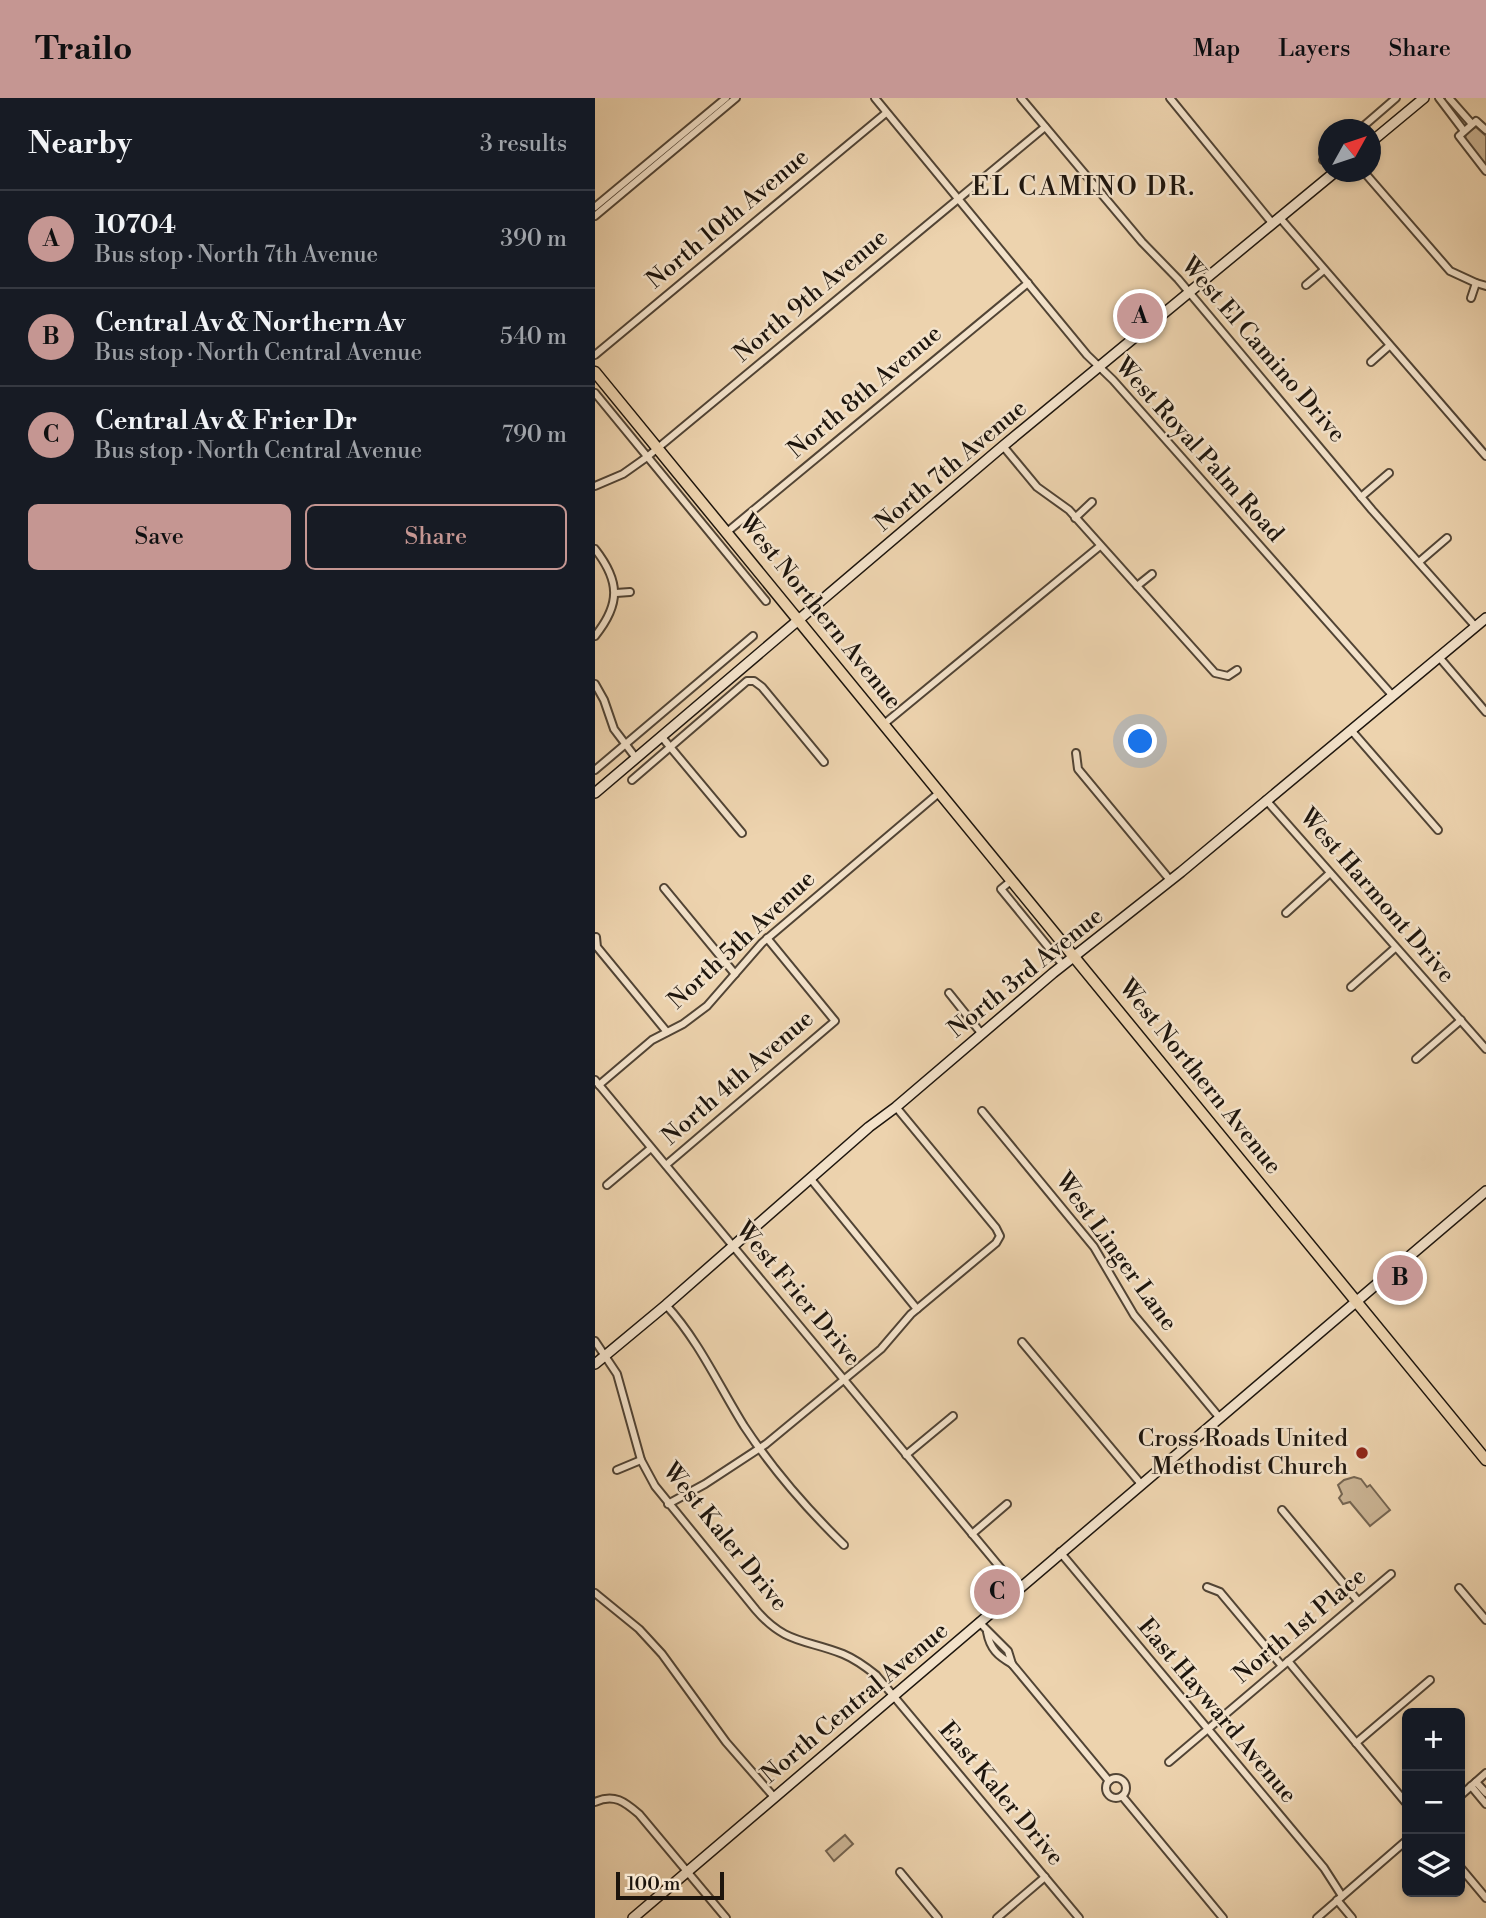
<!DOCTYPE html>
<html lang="en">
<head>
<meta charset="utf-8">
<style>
	:root { --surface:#171b24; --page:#20242c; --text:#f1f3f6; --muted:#9ea1a6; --line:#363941; --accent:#c59692 }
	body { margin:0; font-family:"Libre Bodoni",serif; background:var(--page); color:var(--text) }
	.controls { position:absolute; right:21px; bottom:21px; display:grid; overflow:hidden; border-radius:10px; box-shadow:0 4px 10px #0003 }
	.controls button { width:63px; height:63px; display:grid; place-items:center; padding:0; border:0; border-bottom:2px solid var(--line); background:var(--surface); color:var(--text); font:35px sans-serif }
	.compass { position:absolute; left:723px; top:21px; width:63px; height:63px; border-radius:50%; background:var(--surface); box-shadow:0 4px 10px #0003; rotate:50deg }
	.scale { position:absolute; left:21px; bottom:18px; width:108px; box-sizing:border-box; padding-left:7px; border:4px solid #1d150d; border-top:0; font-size:19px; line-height:24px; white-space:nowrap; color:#1d150d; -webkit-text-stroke:5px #f3e2ca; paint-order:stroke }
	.you { position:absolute; left:546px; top:644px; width:24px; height:24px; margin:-18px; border:5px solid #fff; border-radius:50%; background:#1a73e8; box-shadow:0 0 0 10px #1a73e833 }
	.badge { display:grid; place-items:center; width:46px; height:46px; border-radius:50%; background:var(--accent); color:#111; font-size:23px; font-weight:700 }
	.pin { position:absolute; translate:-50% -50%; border:4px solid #fff; box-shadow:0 2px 7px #0006 }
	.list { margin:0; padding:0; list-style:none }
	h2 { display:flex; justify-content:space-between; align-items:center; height:91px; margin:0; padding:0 28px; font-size:30px }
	h2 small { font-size:23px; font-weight:400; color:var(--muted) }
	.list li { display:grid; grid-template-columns:46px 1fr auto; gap:21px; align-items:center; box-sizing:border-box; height:98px; padding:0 28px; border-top:2px solid var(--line) }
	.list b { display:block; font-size:26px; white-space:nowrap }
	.list p { margin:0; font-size:23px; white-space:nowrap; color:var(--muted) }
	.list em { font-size:23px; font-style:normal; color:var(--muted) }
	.actions { display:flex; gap:14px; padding:21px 28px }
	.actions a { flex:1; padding:16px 0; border:2px solid var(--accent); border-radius:10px; text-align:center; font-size:24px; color:var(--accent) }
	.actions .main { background:var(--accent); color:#111 }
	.icon { flex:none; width:38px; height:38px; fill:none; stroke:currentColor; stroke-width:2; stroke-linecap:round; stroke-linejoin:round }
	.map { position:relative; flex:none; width:891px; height:1820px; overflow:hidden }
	header { display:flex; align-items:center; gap:42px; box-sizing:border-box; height:98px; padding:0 35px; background:var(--accent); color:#111 }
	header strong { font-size:33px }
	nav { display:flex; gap:38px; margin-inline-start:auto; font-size:24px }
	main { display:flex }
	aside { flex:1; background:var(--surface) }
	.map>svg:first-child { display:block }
</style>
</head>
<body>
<header>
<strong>Trailo</strong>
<nav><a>Map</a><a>Layers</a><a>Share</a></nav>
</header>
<main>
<aside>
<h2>Nearby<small>3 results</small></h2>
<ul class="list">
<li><span class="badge">A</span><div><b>10704</b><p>Bus stop · North 7th Avenue</p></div><em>390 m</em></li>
<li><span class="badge">B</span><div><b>Central Av &amp; Northern Av</b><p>Bus stop · North Central Avenue</p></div><em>540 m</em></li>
<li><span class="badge">C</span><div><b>Central Av &amp; Frier Dr</b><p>Bus stop · North Central Avenue</p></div><em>790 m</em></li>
</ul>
<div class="actions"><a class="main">Save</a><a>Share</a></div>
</aside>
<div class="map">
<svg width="891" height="1820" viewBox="0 0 891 1820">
	<rect width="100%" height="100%" fill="#edd3ae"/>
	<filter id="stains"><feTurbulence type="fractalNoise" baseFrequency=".00286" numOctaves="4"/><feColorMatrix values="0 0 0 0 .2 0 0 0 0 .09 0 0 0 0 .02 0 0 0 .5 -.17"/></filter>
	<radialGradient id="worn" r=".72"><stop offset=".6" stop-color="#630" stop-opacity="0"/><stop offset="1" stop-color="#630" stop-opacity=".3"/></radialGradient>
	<g fill="#cab393" stroke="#746450" stroke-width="2">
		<polygon points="881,29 891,38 891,67 870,42 871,35"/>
		<polygon points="759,1379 766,1381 772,1389 775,1387 795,1412 775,1428 755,1404 748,1406 744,1400 747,1396 743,1387 749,1382"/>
		<polygon points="250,1737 258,1746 239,1763 231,1753"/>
	</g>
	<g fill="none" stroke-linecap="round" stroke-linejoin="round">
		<g stroke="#514435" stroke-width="10">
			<g id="street">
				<polyline points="280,0 492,257 518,282 797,597"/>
				<polyline points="426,0 547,144 583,181 777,412 881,529"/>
				<polyline points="575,0 678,126"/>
				<polyline points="844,0 869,33"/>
				<polyline points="854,0 877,26"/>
				<polyline points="764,32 801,0"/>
				<polyline points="891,32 881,23 864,38 891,73"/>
				<polyline points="728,62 734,57"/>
				<polyline points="769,74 855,173 881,185 891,188"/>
				<polyline points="0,109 131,0"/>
				<polyline points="0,118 141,0"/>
				<polyline points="685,120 891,358"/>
				<polyline points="711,187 729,172"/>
				<polyline points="876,200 881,185"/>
				<polyline points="0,257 291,15"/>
				<polyline points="776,264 794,248"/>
				<polyline points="0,295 171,503"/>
				<polyline points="408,348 442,389 474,412 620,575 633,578 642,572"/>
				<polyline points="0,388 28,376 52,359 450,29"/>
				<polyline points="766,399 794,375"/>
				<polyline points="480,420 497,404"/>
				<polyline points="132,434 433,185"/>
				<path d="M0,451C25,483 26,506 0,538"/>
				<polyline points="824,464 852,440"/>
				<polyline points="542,488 557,476"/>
				<polyline points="21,495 35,494"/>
				<polyline points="844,559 891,614"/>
				<polyline points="0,586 9,602 19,631 41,660"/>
				<polyline points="289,626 505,448"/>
				<polyline points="756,632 843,732"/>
				<polyline points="66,638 147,735"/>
				<polyline points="481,655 483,671 575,782"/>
				<polyline points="0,672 158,538"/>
				<polyline points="37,682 152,583 159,583 167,589 229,664"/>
				<polyline points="671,702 891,951"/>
				<polyline points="417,782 406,791 468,867"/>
				<polyline points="69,790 140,876"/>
				<polyline points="691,815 735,775"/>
				<polyline points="1,839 2,849 72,934"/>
				<polyline points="756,889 800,850"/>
				<polyline points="354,895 386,935"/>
				<polyline points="821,961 866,922"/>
				<polyline points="0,982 423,1491"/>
				<polyline points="4,987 57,942 88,926 112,908 167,845 345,694"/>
				<polyline points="387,1013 499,1149 539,1217 624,1319"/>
				<polyline points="71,1067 240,923 172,840"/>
				<polyline points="215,1080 322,1211"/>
				<polyline points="12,1087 56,1050"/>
				<path d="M71,1207C104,1243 124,1288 149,1328C178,1372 211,1410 249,1447"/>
				<path d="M0,1243L22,1276L46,1362L60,1388L161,1512C190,1546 210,1541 248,1556C260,1561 271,1569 281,1577L484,1820"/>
				<polyline points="427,1244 546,1386"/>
				<polyline points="311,1357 358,1318"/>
				<polyline points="22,1372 46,1362"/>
				<polyline points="73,1406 110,1386 171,1346 286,1251 316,1216 401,1145 405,1138 401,1130 301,1009"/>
				<polyline points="687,1412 763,1503"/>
				<polyline points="377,1436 412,1406"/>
				<polyline points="465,1454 729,1770 747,1798"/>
				<polyline points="612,1489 625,1494 687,1568"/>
				<polyline points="864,1490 891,1522"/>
				<polyline points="0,1495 44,1531 67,1556 131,1644 179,1699"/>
				<polyline points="384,1524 413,1553 417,1566"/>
				<path d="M392,1534C395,1551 403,1558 417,1566L514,1683"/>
				<polyline points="693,1563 812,1706"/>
				<polyline points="761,1645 835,1582"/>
				<polyline points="574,1664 796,1476"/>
				<circle cx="521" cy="1690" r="10"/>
				<polyline points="881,1684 891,1695"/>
				<polyline points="876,1688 891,1706"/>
				<polyline points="527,1698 628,1820"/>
				<polyline points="865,1698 891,1675"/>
				<path d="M0,1704C19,1695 30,1704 44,1716L131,1820"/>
				<polyline points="865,1769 891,1800"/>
				<polyline points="305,1774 343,1820"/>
				<polyline points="742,1802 757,1820"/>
				<polyline points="402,1820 450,1779"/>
				<polyline points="722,1820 812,1742"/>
			</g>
		</g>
		<g stroke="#1d150d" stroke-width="12">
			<g id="secondary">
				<polyline points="776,44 829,0"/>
				<polyline points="0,695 408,348 740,74"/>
				<polyline points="0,1266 71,1207 274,1029 301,1009 458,875 586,774 891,520"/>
				<polyline points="38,1820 891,1093"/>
			</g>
		</g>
		<g stroke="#1d150d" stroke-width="13">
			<polyline id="primary" points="0,274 891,1362"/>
		</g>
		<use href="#street" stroke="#f3e2ca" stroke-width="6"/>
		<use href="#secondary" stroke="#f3e2ca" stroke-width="9"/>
		<use href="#primary" stroke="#edd3ae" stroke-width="10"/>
	</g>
	<circle fill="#8f2418" stroke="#f3e2ca" stroke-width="2.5" cx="767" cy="1355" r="7"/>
	<g text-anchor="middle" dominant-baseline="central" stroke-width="5" stroke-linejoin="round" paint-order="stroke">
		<g font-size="24" fill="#1d150d" stroke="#f3e2ca">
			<text transform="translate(133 121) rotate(-40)">North 10th Avenue</text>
			<text transform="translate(216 198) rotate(-40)">North 9th Avenue</text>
			<text transform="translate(668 252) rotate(49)">West El Camino Drive</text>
			<text transform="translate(270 294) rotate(-40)">North 8th Avenue</text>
			<text transform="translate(604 352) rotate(48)">West Royal Palm Road</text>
			<text transform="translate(356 368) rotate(-40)">North 7th Avenue</text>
			<text transform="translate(225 514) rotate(51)">West Northern Avenue</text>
			<text transform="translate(782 798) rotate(49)">West Harmont Drive</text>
			<text transform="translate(147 842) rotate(-43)">North 5th Avenue</text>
			<text transform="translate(431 875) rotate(-39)">North 3rd Avenue</text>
			<text transform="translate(605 979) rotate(51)">West Northern Avenue</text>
			<text transform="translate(143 980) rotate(-41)">North 4th Avenue</text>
			<text transform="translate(521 1154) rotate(54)">West Linger Lane</text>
			<text transform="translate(203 1196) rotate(50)">West Frier Drive</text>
			<text transform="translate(130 1439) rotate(51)">West Kaler Drive</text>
			<text transform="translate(705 1528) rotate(-40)">North 1st Place</text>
			<text transform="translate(260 1605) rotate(-40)">North Central Avenue</text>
			<text transform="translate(622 1613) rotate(50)">East Hayward Avenue</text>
			<text transform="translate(406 1696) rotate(50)">East Kaler Drive</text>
		</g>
		<g font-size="24" fill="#1d150d" stroke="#f3e2ca" text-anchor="end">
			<text x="753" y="1341">Cross Roads United<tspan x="753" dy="28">Methodist Church</tspan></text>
		</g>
		<g font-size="26" letter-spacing="2" fill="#1d150d" stroke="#f3e2ca">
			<text x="489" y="89">EL CAMINO DR.</text>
		</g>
	</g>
	<rect width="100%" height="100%" filter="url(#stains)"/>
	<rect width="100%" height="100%" fill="url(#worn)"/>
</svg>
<div class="controls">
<button>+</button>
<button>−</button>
<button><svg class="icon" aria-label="layers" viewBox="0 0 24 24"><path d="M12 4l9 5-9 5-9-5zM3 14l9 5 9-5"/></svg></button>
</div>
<svg class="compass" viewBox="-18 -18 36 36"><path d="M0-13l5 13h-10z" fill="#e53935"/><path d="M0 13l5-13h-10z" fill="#9ea1a6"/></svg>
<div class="scale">100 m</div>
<div class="you"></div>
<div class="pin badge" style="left:545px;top:218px">A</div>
<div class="pin badge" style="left:805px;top:1180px">B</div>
<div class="pin badge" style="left:402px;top:1494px">C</div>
</div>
</main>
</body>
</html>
